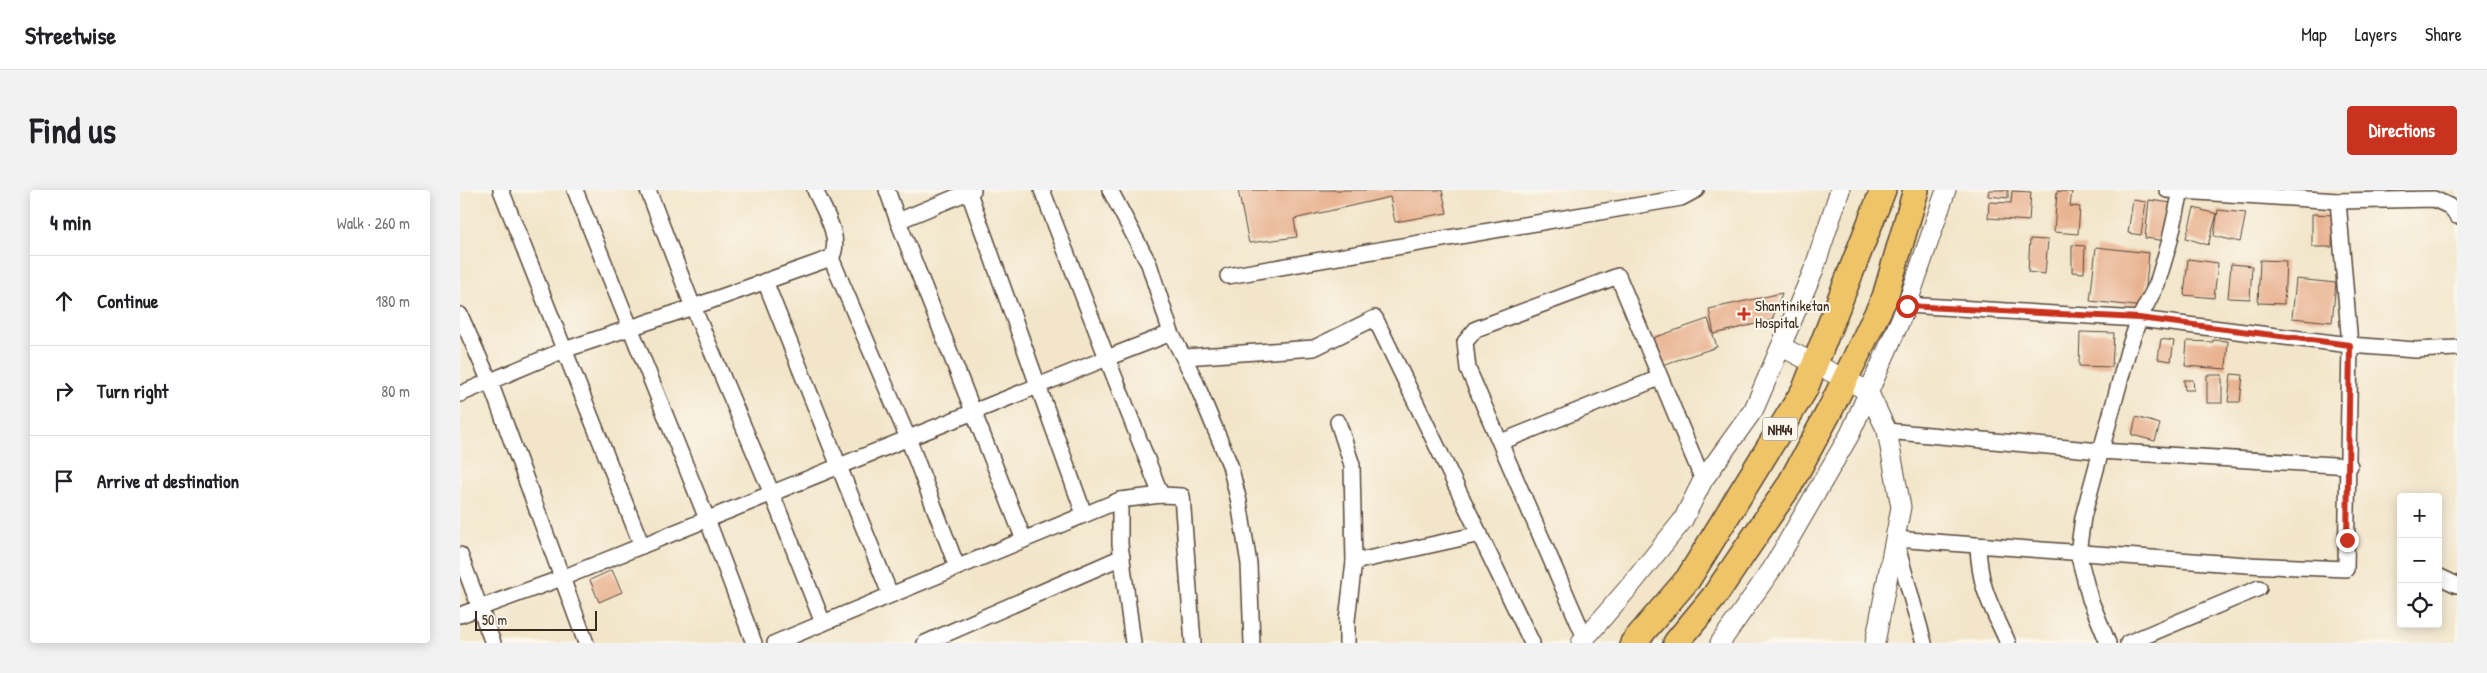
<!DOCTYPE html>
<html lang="en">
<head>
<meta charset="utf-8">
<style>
	:root { --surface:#fff; --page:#f2f2f2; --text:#202124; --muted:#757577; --line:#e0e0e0; --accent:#c8321e }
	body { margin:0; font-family:"Patrick Hand",sans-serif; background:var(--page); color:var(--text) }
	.controls { position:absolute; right:15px; bottom:15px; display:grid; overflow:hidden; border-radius:5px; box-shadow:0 2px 12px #0003 }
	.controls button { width:45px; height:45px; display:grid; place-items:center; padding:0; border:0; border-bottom:1px solid var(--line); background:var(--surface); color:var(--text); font:25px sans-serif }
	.scale { position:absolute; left:15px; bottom:12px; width:122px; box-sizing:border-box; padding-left:5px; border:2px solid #3b2a1e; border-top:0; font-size:14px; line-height:18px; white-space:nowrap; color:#3b2a1e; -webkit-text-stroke:4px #fbf7ec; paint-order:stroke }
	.stop { position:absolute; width:15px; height:15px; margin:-11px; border:4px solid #c8321e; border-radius:50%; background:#fff }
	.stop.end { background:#c8321e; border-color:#fff; box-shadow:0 1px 5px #0008 }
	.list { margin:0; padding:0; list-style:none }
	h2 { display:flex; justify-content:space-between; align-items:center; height:65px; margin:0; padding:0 20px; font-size:21px }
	h2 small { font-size:16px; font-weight:400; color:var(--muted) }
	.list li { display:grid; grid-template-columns:32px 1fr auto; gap:15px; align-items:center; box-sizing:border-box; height:90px; padding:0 20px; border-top:1px solid var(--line) }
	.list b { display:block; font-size:19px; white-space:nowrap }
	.list em { font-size:16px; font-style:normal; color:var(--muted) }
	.icon { flex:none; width:28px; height:28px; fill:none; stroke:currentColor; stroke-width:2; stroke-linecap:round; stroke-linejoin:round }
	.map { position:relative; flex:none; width:1997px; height:453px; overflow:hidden; border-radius:5px }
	header { display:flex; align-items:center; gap:30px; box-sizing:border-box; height:70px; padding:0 25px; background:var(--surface); border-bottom:1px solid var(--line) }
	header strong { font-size:24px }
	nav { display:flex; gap:28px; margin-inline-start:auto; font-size:18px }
	.intro { display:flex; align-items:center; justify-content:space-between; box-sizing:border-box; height:120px; padding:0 30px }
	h1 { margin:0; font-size:35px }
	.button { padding:12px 22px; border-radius:5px; background:var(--accent); color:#fff; font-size:18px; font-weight:700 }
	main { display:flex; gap:30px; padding:0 30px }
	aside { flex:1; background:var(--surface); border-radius:5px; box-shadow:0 2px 12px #0003 }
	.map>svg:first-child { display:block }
</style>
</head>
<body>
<header>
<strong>Streetwise</strong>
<nav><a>Map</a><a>Layers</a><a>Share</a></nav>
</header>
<div class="intro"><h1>Find us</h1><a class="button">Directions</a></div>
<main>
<aside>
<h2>4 min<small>Walk · 260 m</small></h2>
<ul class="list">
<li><svg class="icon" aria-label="ahead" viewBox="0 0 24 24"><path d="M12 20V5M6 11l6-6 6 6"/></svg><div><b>Continue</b></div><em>180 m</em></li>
<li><svg class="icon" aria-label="right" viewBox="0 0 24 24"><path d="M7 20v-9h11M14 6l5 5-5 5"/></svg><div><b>Turn right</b></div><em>80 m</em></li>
<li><svg class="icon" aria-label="arrive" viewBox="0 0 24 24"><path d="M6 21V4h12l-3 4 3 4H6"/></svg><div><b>Arrive at destination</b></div></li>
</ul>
</aside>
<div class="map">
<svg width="1997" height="453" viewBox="0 0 1997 453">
	<rect width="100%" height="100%" fill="#fbf7ec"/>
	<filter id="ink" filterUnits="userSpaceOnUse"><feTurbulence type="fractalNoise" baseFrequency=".02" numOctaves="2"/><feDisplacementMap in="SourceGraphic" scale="10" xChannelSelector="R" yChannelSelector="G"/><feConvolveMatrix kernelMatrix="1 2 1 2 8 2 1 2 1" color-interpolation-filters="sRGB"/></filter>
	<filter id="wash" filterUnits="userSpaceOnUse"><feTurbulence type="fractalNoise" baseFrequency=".0096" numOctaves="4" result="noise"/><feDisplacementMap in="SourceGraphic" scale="20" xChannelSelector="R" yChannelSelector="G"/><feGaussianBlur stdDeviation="1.12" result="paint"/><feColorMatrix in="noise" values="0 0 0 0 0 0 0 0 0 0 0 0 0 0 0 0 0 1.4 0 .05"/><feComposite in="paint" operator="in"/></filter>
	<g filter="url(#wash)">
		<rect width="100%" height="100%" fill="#f2e5c9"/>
		<g id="blocks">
			<g fill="#e9b291">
				<polygon points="778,0 982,0 987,23 935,32 930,7 834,29 837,47 789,53"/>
				<polygon points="1529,0 1548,0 1548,8 1528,6"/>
				<polygon points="1552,1 1571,2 1569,31 1528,28 1529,12 1551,13"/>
				<polygon points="1597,1 1612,2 1610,16 1620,17 1618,44 1594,42"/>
				<polygon points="1673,10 1686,12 1681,45 1668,43"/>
				<polygon points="1689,10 1712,13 1707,51 1685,48"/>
				<polygon points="1734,18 1757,24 1748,55 1726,48"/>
				<polygon points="1758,20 1786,23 1780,52 1754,46"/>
				<polygon points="1852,24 1873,25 1872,57 1852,57"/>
				<polygon points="1570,49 1588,50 1585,84 1568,82"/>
				<polygon points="1612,55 1625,56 1624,83 1612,82"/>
				<polygon points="1636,57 1689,63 1684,117 1630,111"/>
				<polygon points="1728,69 1758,73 1754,108 1724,105"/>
				<polygon points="1800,70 1826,71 1824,114 1798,113"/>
				<polygon points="1771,74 1792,76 1790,109 1768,108"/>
				<polygon points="1836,89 1876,93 1872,132 1832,128"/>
				<polygon points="1322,103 1312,130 1254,144 1249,119"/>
				<polygon points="1248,129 1257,157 1202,175 1193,148"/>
				<polygon points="1620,142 1654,143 1652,177 1619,176"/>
				<polygon points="1701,149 1714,151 1711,171 1698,169"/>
				<polygon points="1753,150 1768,151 1766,179 1725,176 1727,151 1753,152"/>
				<polygon points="1771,184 1783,185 1780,212 1768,212"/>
				<rect x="1747" y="185" width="15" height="28"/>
				<polygon points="1724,190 1733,190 1734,200 1725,200"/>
				<polygon points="1676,227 1700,234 1695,251 1672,245"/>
				<polygon points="152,380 162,402 139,412 130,390"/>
			</g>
		</g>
	</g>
	<g filter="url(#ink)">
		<use href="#blocks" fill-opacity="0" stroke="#564638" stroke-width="1"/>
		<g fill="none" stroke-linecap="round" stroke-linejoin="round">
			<g stroke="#564638" stroke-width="18">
				<g id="minor">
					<polyline points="41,0 182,356"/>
					<polyline points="115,0 247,329 294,453"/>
					<path d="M188,0L233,117L371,68C383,49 363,19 355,0"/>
					<polyline points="427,0 438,31"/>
					<polyline points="508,0 624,324"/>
					<polyline points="513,0 438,31 564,350"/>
					<polyline points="650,0 689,74 711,143 734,188 770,275 779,312 789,374 792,453"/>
					<polyline points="1707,0 1878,11 1890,155 1955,160 1997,158"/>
					<polyline points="1878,11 1974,9 1989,16 1997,26"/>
					<polyline points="371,68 448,248 497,377"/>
					<polyline points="768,86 1221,8 1236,0"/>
					<polyline points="305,91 430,404"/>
					<polyline points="1447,115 1679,129 1890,155 1886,379 1787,375 1435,349 1464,453"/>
					<polyline points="0,125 30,192 126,453"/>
					<polyline points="725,167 854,158 915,128 1072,453"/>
					<polyline points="0,204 104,160 233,117 312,304 363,433"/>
					<polyline points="878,232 892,275 894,372 887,430 887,453"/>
					<polyline points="1427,241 1640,261 1890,276"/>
					<polyline points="1041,252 1199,188"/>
					<polyline points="701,305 647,168 711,143"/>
					<polyline points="660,310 660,354 673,453"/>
					<path d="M1518,356C1520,401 1531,414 1548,453"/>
					<polyline points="0,365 33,453"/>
					<polyline points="894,372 1020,344"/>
					<polyline points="1978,386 1997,395"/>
					<polyline points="0,425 102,388 647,168 582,0"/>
					<polyline points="1125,448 1008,179 1005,152 1016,139 1158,86 1243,290"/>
					<polyline points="315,453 660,310 701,305 722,306 733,453"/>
					<polyline points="465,453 662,367"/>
					<polyline points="1648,453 1630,409 1618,363 1623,327 1668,161 1679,129 1697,94 1709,54 1721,1"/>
					<polyline points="1668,453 1799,398"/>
				</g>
			</g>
			<g stroke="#564638" stroke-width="21">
				<g id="tertiary">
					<polyline points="1322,157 1408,201 1427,241 1441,317 1415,453"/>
					<polyline points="1121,453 1170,396 1223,330 1243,290 1294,219 1354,79 1380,0"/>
					<polyline points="1260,453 1312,379 1390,244 1447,115 1486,0"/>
				</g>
			</g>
			<g stroke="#564638" stroke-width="28">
				<g id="trunk">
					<polyline points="1173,453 1228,389 1345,199 1423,0"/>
					<polyline points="1216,453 1253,408 1329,296 1371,218 1425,107 1456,0"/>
				</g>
			</g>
			<use href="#minor" stroke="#fff" stroke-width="15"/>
			<use href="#tertiary" stroke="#fff" stroke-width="19"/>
			<use href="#trunk" stroke="#efc469" stroke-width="25"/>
		</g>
	</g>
	<g fill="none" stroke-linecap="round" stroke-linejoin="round" filter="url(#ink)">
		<polyline stroke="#c8321e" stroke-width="6" points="1447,116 1679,128 1890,155 1887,350"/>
	</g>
	<path fill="#c8321e" stroke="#fbf7ec" stroke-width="2" d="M1281.5 116.5h5v5h5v5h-5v5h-5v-5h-5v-5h5z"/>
	<g text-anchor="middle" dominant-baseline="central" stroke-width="4" stroke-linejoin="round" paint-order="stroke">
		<rect fill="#fbf7ec" stroke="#75685c" stroke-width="1" x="1302.5" y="227.5" width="35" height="23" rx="4"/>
		<g font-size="14" font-weight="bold" fill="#3b2a1e">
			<text x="1320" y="239">NH44</text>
		</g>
		<g font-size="15" fill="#3b2a1e" stroke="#fbf7ec" text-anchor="start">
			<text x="1295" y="115">Shantiniketan<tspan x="1295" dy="17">Hospital</tspan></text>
		</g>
	</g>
</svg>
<div class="controls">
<button>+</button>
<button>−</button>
<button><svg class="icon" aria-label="locate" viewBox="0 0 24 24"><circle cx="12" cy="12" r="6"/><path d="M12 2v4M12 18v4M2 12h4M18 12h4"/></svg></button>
</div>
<div class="scale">50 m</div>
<div class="stop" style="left:1447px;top:116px"></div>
<div class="stop end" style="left:1887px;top:350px"></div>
</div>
</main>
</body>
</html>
